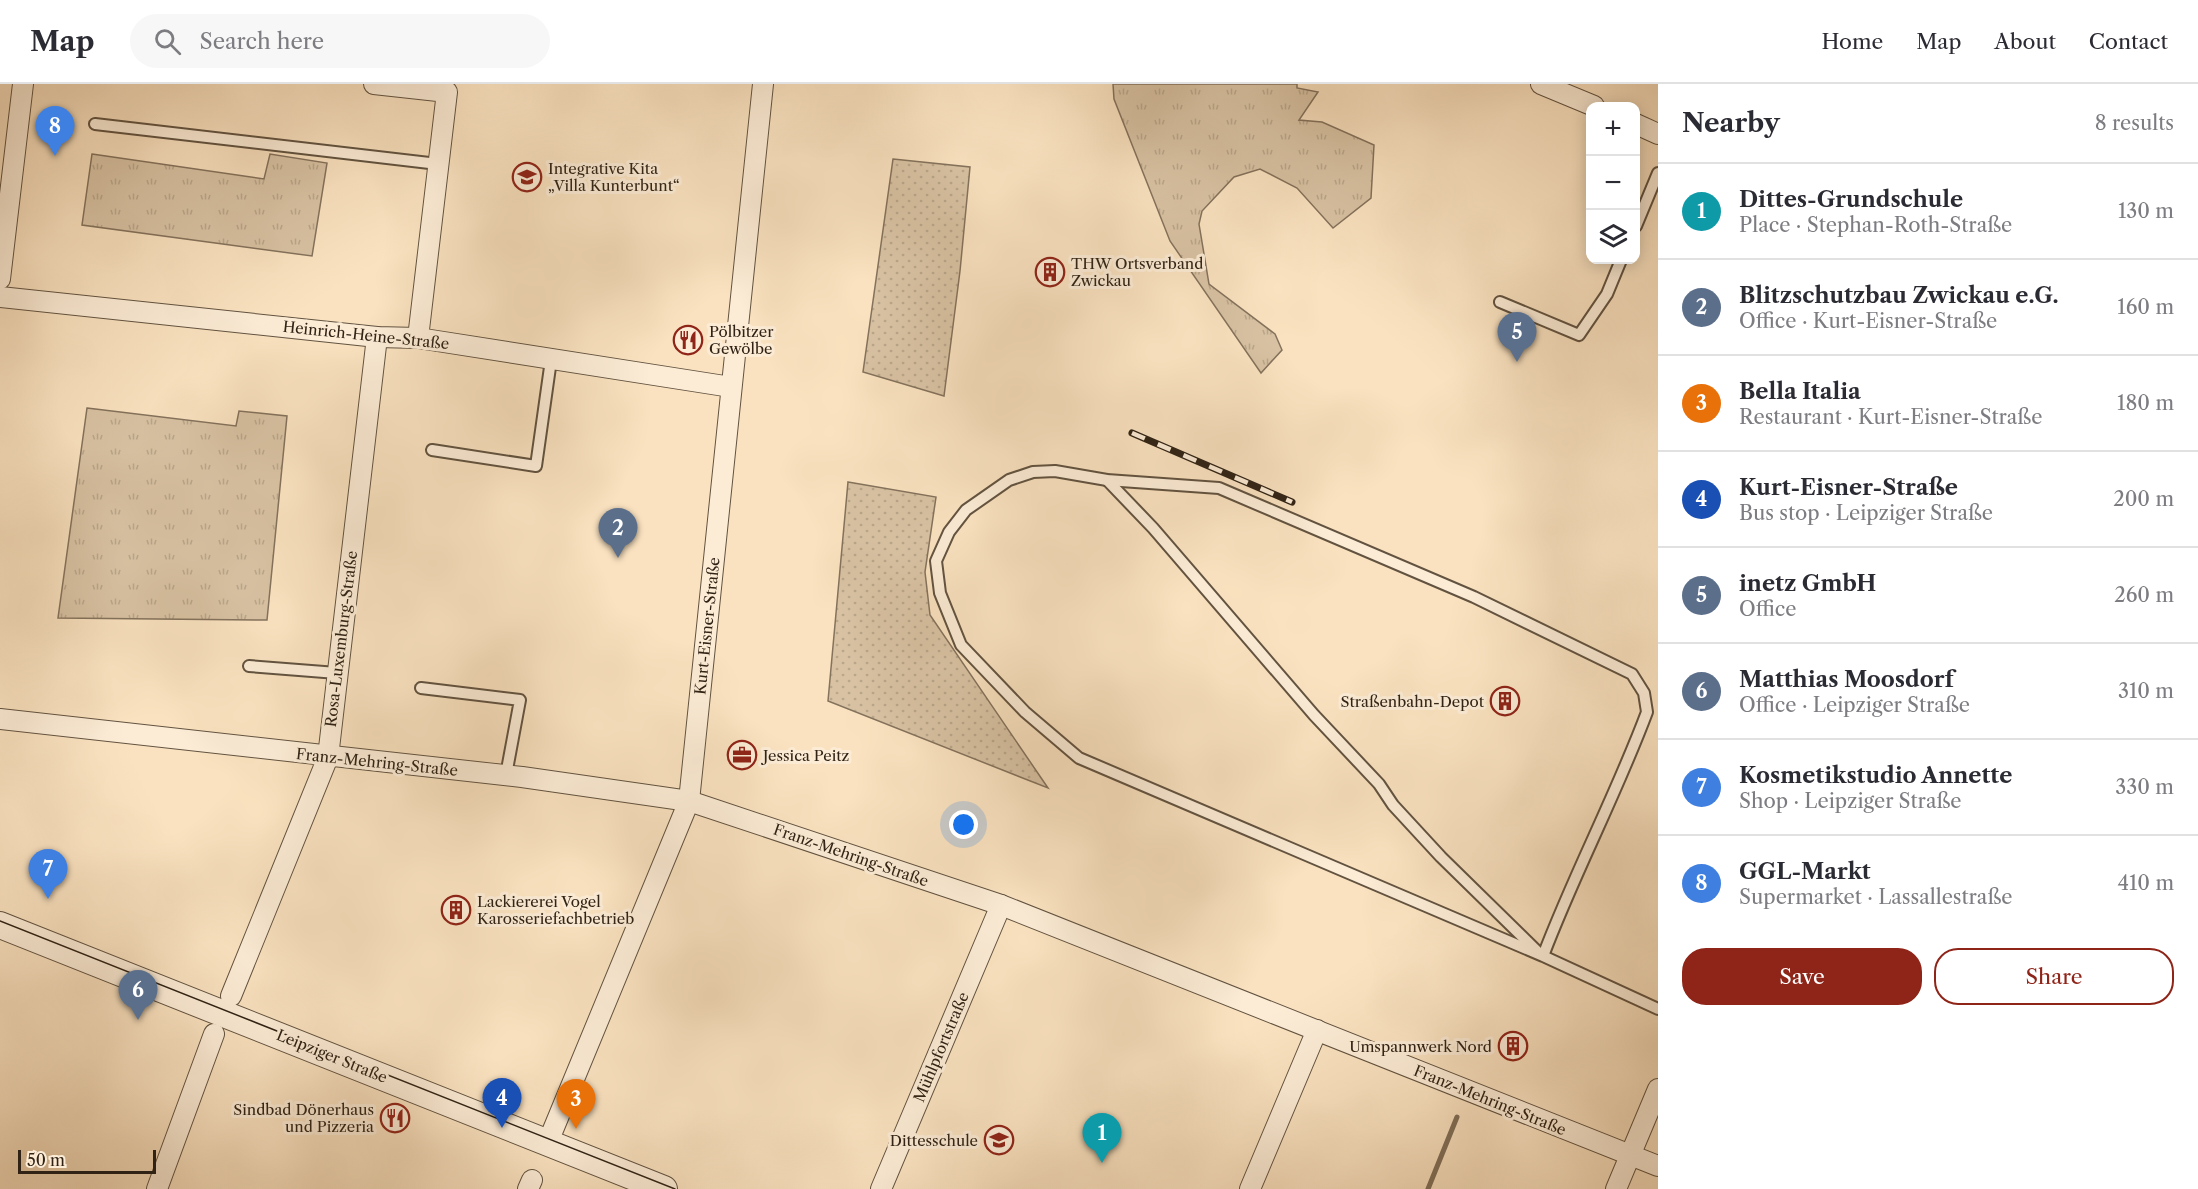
<!DOCTYPE html>
<html lang="en">
<head>
<meta charset="utf-8">
<style>
	:root { --surface:#fff; --page:#f7f7f7; --text:#2b2b33; --muted:#7c7c81; --line:#e1e1e2; --accent:#8f2418 }
	body { margin:0; font-family:"Libre Caslon Text",serif; background:var(--page); color:var(--text) }
	.controls { position:absolute; right:18px; top:18px; display:grid; overflow:hidden; border-radius:12px; box-shadow:0 3px 15px #0003 }
	.controls button { width:54px; height:54px; display:grid; place-items:center; padding:0; border:0; border-bottom:2px solid var(--line); background:var(--surface); color:var(--text); font:30px sans-serif }
	.scale { position:absolute; left:18px; bottom:15px; width:138px; box-sizing:border-box; padding-left:6px; border:3px solid #302315; border-top:0; font-size:16px; line-height:21px; white-space:nowrap; color:#302315; -webkit-text-stroke:4px #fcecd6; paint-order:stroke }
	.you { position:absolute; left:964px; top:741px; width:21px; height:21px; margin:-15px; border:4px solid #fff; border-radius:50%; background:#1a73e8; box-shadow:0 0 0 9px #1a73e833 }
	.badge { display:grid; place-items:center; width:39px; height:39px; border-radius:50%; background:var(--accent); color:#fff; font-size:20px; font-weight:700 }
	.pin { position:absolute; translate:-50% -50px; filter:drop-shadow(0 2px 3px #0008) }
	.pin::after { content:''; position:absolute; top:32px; width:21px; height:18px; background:inherit; clip-path:polygon(0 0,100% 0,50% 100%) }
	.list { margin:0; padding:0; list-style:none }
	h2 { display:flex; justify-content:space-between; align-items:center; height:78px; margin:0; padding:0 24px; font-size:26px }
	h2 small { font-size:20px; font-weight:400; color:var(--muted) }
	.list li { display:grid; grid-template-columns:39px 1fr auto; gap:18px; align-items:center; box-sizing:border-box; height:96px; padding:0 24px; border-top:2px solid var(--line) }
	.list b { display:block; font-size:22px; white-space:nowrap }
	.list p { margin:0; font-size:20px; white-space:nowrap; color:var(--muted) }
	.list em { font-size:20px; font-style:normal; color:var(--muted) }
	.actions { display:flex; gap:12px; padding:18px 24px }
	.actions a { flex:1; padding:14px 0; border:2px solid var(--accent); border-radius:24px; text-align:center; font-size:21px; color:var(--accent) }
	.actions .main { background:var(--accent); color:#fff }
	.icon { flex:none; width:33px; height:33px; fill:none; stroke:currentColor; stroke-width:2; stroke-linecap:round; stroke-linejoin:round }
	.map { position:relative; flex:none; width:1658px; height:1105px; overflow:hidden }
	header { display:flex; align-items:center; gap:36px; box-sizing:border-box; height:84px; padding:0 30px; background:var(--surface); border-bottom:2px solid var(--line) }
	header strong { font-size:28px }
	nav { display:flex; gap:33px; margin-inline-start:auto; font-size:21px }
	.search { width:420px; height:54px; background:var(--page); display:flex; align-items:center; gap:15px; box-sizing:border-box; padding:0 21px; border-radius:33px; color:var(--muted); font-size:22px }
	main { display:flex }
	aside { flex:1; background:var(--surface) }
	.map>svg:first-child { display:block }
</style>
</head>
<body>
<header>
<strong>Map</strong>
<div class="search"><svg class="icon" aria-label="search" viewBox="0 0 24 24"><circle cx="10" cy="10" r="6"/><path d="M15 15l6 6"/></svg>Search here</div>
<nav><a>Home</a><a>Map</a><a>About</a><a>Contact</a></nav>
</header>
<main>
<div class="map">
<svg width="1658" height="1105" viewBox="0 0 1658 1105">
	<defs>
		<pattern id="grass-tufts" width="24" height="20" patternUnits="userSpaceOnUse" patternTransform="scale(1.5)"><rect width="24" height="20" fill="#d8c2a3"/><path d="M3 7l-1-3M5 7V3M7 7l1-3M15 17l-1-3M17 17v-4M19 17l1-3" fill="none" stroke="#baa68b"/></pattern>
		<pattern id="garden-dots" width="8" height="8" patternUnits="userSpaceOnUse" patternTransform="scale(1.5)"><rect width="8" height="8" fill="#d8c2a3"/><path d="M2 2h.1M6 6h.1" fill="none" stroke="#baa68b" stroke-width="1.8" stroke-linecap="round"/></pattern>
	</defs>
	<rect width="100%" height="100%" fill="#fae2c0"/>
	<filter id="stains"><feTurbulence type="fractalNoise" baseFrequency=".00333" numOctaves="4"/><feColorMatrix values="0 0 0 0 .2 0 0 0 0 .09 0 0 0 0 .02 0 0 0 .5 -.17"/></filter>
	<radialGradient id="worn" r=".72"><stop offset=".6" stop-color="#630" stop-opacity="0"/><stop offset="1" stop-color="#630" stop-opacity=".3"/></radialGradient>
	<g fill="url(#grass-tufts)" stroke="#84725c" stroke-width="1.5">
		<polygon points="1113,0 1297,0 1297,4 1318,8 1299,36 1322,38 1374,61 1371,114 1333,144 1297,104 1260,85 1234,93 1202,127 1199,140 1209,200 1275,250 1282,266 1261,289 1170,157 1114,15"/>
		<polygon points="92,70 264,95 270,70 327,79 312,172 82,141"/>
		<polygon points="87,324 236,342 239,327 287,332 267,536 58,534"/>
	</g>
	<g fill="url(#garden-dots)" stroke="#84725c" stroke-width="1.5">
		<polygon points="893,75 970,83 960,187 944,312 863,288"/>
		<polygon points="848,398 936,413 925,488 930,531 1048,704 828,617"/>
	</g>
	<g fill="none" stroke-linecap="round" stroke-linejoin="round">
		<polyline stroke="#806f59" stroke-width="5" points="1428,1105 1457,1033"/>
		<g stroke="#625340" stroke-width="14">
			<g id="service">
				<polyline points="95,40 438,80"/>
				<polyline points="1636,142 1658,89"/>
				<polyline points="1500,218 1579,251 1607,210 1621,176"/>
				<polyline points="432,366 536,382 551,276"/>
				<polyline points="1107,396 1153,444 1314,631 1379,700 1393,721 1441,773 1540,870"/>
				<polyline points="249,582 337,589"/>
				<polyline points="421,604 520,616 506,691"/>
				<path d="M1543,872C1574,790 1616,711 1647,628L1644,609L1632,590L1474,513L1219,404L1107,396L1055,387L1033,388L1009,396L966,426L949,448L936,477L940,509L961,561L1025,628L1079,674L1543,872L1658,925"/>
			</g>
		</g>
		<g stroke="#625340" stroke-width="22">
			<g id="minor">
				<polyline points="374,0 447,8 418,254"/>
				<polyline points="1541,0 1594,22"/>
				<polyline points="1636,40 1658,50"/>
				<polyline points="0,195 23,0"/>
				<polyline points="0,213 377,253 418,254 731,303"/>
				<polyline points="0,635 522,693 689,717 1001,821 1658,1082"/>
				<polyline points="231,912 328,673 377,253"/>
				<polyline points="548,1058 689,717 763,0"/>
				<polyline points="157,1105 214,950"/>
				<polyline points="528,1105 532,1096"/>
				<polyline points="881,1105 1001,821"/>
				<polyline points="1250,1105 1317,946"/>
				<polyline points="1616,1105 1658,1005"/>
			</g>
		</g>
		<g stroke="#625340" stroke-width="28">
			<polyline id="tertiary" points="0,841 664,1105"/>
		</g>
		<use href="#service" stroke="#fcecd6" stroke-width="10"/>
		<use href="#minor" stroke="#fcecd6" stroke-width="20"/>
		<use href="#tertiary" stroke="#fcecd6" stroke-width="26"/>
		<polyline stroke="#302315" stroke-width="1.5" points="0,837 675,1105"/>
		<g stroke="#302315" stroke-width="7">
			<polyline id="rail" points="1132,349 1292,418"/>
		</g>
		<use href="#rail" stroke="#fcecd6" stroke-width="4.5" stroke-dasharray="14" stroke-linecap="butt"/>
	</g>
	<defs>
		<g id="school-ring" transform="scale(1.5)"><circle r="9.5" fill="#fcecd6" stroke="#8f2418" stroke-width="1.5"/><path d="M0-5L7-2L0 1L-7-2ZM-4 1L0 2.5L4 1V4Q0 6-4 4Z" fill="#8f2418"/></g>
		<g id="building-ring" transform="scale(1.5)"><circle r="9.5" fill="#fcecd6" stroke="#8f2418" stroke-width="1.5"/><path d="M-4-6H4V6H1V3H-1V6H-4ZM-2.5-4.3h1.7v1.8h-1.7ZM.8-4.3h1.7v1.8H.8ZM-2.5-1h1.7V.8h-1.7ZM.8-1h1.7V.8H.8Z" fill="#8f2418"/></g>
		<g id="restaurant-ring" transform="scale(1.5)"><circle r="9.5" fill="#fcecd6" stroke="#8f2418" stroke-width="1.5"/><path d="M-5-6h1v4h1v-4h1v4h1v-4h1v5L-1.5 .5V6h-2V.5L-5-1ZM5-6V6H3V1.5H1.5Q1.5-4 5-6Z" fill="#8f2418"/></g>
		<g id="office-ring" transform="scale(1.5)"><circle r="9.5" fill="#fcecd6" stroke="#8f2418" stroke-width="1.5"/><path d="M-6-3h4V-5.5h4V-3h4V5H-6ZM-1-4.5V-3h2v-1.5ZM-6 0V1H6V0Z" fill="#8f2418"/></g>
	</defs>
	<g fill-rule="evenodd">
		<use href="#school-ring" x="527" y="93"/>
		<use href="#building-ring" x="1050" y="188"/>
		<use href="#restaurant-ring" x="688" y="256"/>
		<use href="#building-ring" x="1505" y="617"/>
		<use href="#office-ring" x="742" y="671"/>
		<use href="#building-ring" x="456" y="826"/>
		<use href="#building-ring" x="1513" y="962"/>
		<use href="#restaurant-ring" x="395" y="1034"/>
		<use href="#school-ring" x="999" y="1056"/>
	</g>
	<g text-anchor="middle" dominant-baseline="central" stroke-width="6" stroke-linejoin="round" paint-order="stroke">
		<g font-size="15" fill="#302315" stroke="#fcecd6" text-anchor="start">
			<text x="548" y="84">Integrative Kita<tspan x="548" dy="17">„Villa Kunterbunt“</tspan></text>
			<text x="1071" y="179">THW Ortsverband<tspan x="1071" dy="17">Zwickau</tspan></text>
			<text x="709" y="247">Pölbitzer<tspan x="709" dy="17">Gewölbe</tspan></text>
			<text x="1484" y="617" text-anchor="end">Straßenbahn-Depot</text>
			<text x="763" y="671">Jessica Peitz</text>
			<text x="477" y="817">Lackiererei Vogel<tspan x="477" dy="17">Karosseriefachbetrieb</tspan></text>
			<text x="1492" y="962" text-anchor="end">Umspannwerk Nord</text>
			<text x="374" y="1025" text-anchor="end">Sindbad Dönerhaus<tspan x="374" dy="17">und Pizzeria</tspan></text>
			<text x="978" y="1056" text-anchor="end">Dittesschule</text>
		</g>
		<g font-size="15" fill="#302315" stroke="#fcecd6">
			<text transform="translate(366 251) rotate(6)">Heinrich-Heine-Straße</text>
			<text transform="translate(707 542) rotate(-84)">Kurt-Eisner-Straße</text>
			<text transform="translate(341 555) rotate(-83)">Rosa-Luxemburg-Straße</text>
			<text transform="translate(377 678) rotate(6)">Franz-Mehring-Straße</text>
			<text transform="translate(851 771) rotate(19)">Franz-Mehring-Straße</text>
			<text transform="translate(941 963) rotate(-67)">Mühlpfortstraße</text>
			<text transform="translate(332 972) rotate(22)">Leipziger Straße</text>
			<text transform="translate(1490 1016) rotate(22)">Franz-Mehring-Straße</text>
		</g>
	</g>
	<rect width="100%" height="100%" filter="url(#stains)"/>
	<rect width="100%" height="100%" fill="url(#worn)"/>
</svg>
<div class="controls">
<button>+</button>
<button>−</button>
<button><svg class="icon" aria-label="layers" viewBox="0 0 24 24"><path d="M12 4l9 5-9 5-9-5zM3 14l9 5 9-5"/></svg></button>
</div>
<div class="scale">50 m</div>
<div class="you"></div>
<div class="pin badge" style="left:1102px;top:1079px;background:#0f9aa8">1</div>
<div class="pin badge" style="left:618px;top:474px;background:#5c6f8a">2</div>
<div class="pin badge" style="left:576px;top:1045px;background:#e8710a">3</div>
<div class="pin badge" style="left:502px;top:1044px;background:#1a4fb4">4</div>
<div class="pin badge" style="left:1517px;top:278px;background:#5c6f8a">5</div>
<div class="pin badge" style="left:138px;top:936px;background:#5c6f8a">6</div>
<div class="pin badge" style="left:48px;top:815px;background:#3f7fe0">7</div>
<div class="pin badge" style="left:55px;top:72px;background:#3f7fe0">8</div>
</div>
<aside>
<h2>Nearby<small>8 results</small></h2>
<ul class="list">
<li><span class="badge" style="background:#0f9aa8">1</span><div><b>Dittes-Grundschule</b><p>Place · Stephan-Roth-Straße</p></div><em>130 m</em></li>
<li><span class="badge" style="background:#5c6f8a">2</span><div><b>Blitzschutzbau Zwickau e.G.</b><p>Office · Kurt-Eisner-Straße</p></div><em>160 m</em></li>
<li><span class="badge" style="background:#e8710a">3</span><div><b>Bella Italia</b><p>Restaurant · Kurt-Eisner-Straße</p></div><em>180 m</em></li>
<li><span class="badge" style="background:#1a4fb4">4</span><div><b>Kurt-Eisner-Straße</b><p>Bus stop · Leipziger Straße</p></div><em>200 m</em></li>
<li><span class="badge" style="background:#5c6f8a">5</span><div><b>inetz GmbH</b><p>Office</p></div><em>260 m</em></li>
<li><span class="badge" style="background:#5c6f8a">6</span><div><b>Matthias Moosdorf</b><p>Office · Leipziger Straße</p></div><em>310 m</em></li>
<li><span class="badge" style="background:#3f7fe0">7</span><div><b>Kosmetikstudio Annette</b><p>Shop · Leipziger Straße</p></div><em>330 m</em></li>
<li><span class="badge" style="background:#3f7fe0">8</span><div><b>GGL-Markt</b><p>Supermarket · Lassallestraße</p></div><em>410 m</em></li>
</ul>
<div class="actions"><a class="main">Save</a><a>Share</a></div>
</aside>
</main>
</body>
</html>
